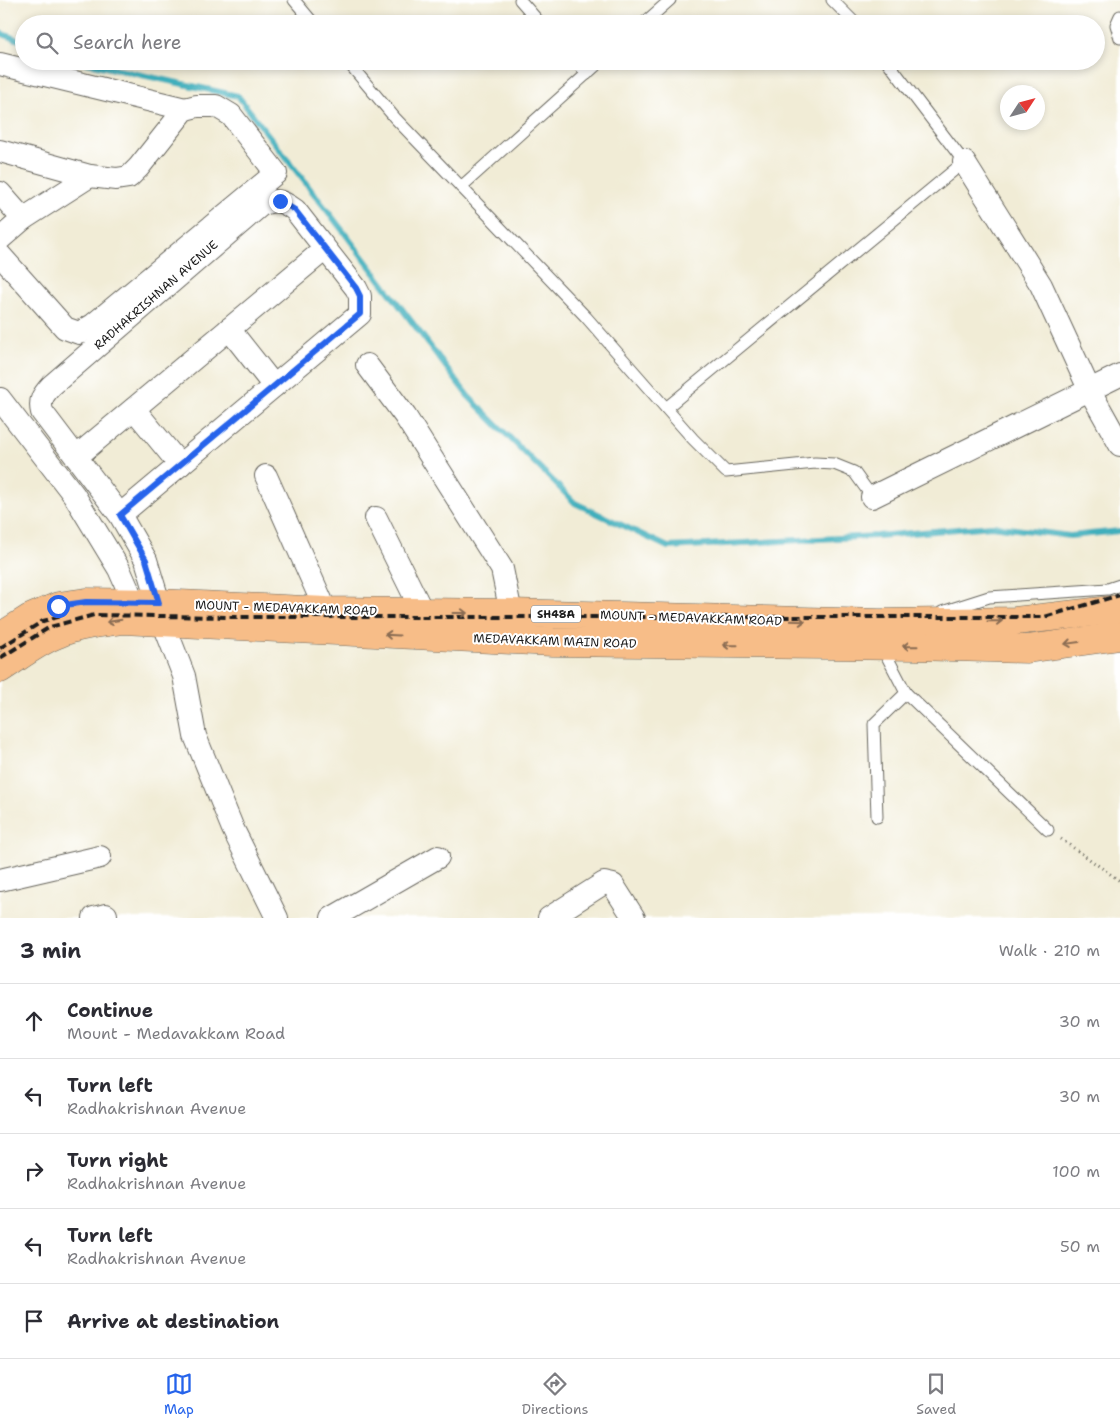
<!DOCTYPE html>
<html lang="en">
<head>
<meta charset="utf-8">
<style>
	:root { --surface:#fff; --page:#f2f2f3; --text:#2b2b33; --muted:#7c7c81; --line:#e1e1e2; --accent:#2563eb }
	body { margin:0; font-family:"Shantell Sans",sans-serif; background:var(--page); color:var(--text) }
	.compass { position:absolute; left:1000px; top:85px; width:45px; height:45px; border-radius:50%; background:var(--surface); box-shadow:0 2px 8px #0003; rotate:54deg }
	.stop { position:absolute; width:15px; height:15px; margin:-11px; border:4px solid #2563eb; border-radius:50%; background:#fff }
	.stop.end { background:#2563eb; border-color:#fff; box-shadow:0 1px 5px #0008 }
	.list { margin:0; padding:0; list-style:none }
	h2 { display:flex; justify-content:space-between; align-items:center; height:65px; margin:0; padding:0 20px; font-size:21px }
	h2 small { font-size:16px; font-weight:400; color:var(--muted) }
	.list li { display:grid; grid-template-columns:32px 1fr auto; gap:15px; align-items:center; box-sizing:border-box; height:75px; padding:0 20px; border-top:1px solid var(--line) }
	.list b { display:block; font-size:19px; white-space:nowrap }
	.list p { margin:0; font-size:16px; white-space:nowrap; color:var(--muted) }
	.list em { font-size:16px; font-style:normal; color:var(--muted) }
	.icon { flex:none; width:28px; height:28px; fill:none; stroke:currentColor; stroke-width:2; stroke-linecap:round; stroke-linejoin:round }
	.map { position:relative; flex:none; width:1120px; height:918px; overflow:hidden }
	.search { position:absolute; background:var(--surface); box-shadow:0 2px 8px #0003; left:15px; right:15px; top:15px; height:55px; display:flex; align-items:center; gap:12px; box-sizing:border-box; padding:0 18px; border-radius:28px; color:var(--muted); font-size:19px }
	.sheet { height:440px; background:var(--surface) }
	nav { display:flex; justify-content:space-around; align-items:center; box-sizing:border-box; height:70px; border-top:1px solid var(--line); background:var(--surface); font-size:14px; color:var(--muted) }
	nav a { display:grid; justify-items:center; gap:2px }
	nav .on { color:var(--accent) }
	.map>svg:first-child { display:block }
</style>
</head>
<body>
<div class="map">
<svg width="1120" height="918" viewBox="0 0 1120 918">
	<rect width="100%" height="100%" fill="#fff"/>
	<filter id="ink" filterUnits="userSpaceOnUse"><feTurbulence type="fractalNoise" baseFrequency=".02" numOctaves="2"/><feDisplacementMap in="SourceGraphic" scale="10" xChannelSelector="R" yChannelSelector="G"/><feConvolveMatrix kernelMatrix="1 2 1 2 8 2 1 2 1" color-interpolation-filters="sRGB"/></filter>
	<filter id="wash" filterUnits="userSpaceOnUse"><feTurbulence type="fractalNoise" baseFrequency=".0096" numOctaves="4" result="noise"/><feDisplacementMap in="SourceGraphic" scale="20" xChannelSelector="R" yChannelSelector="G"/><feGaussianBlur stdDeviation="1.12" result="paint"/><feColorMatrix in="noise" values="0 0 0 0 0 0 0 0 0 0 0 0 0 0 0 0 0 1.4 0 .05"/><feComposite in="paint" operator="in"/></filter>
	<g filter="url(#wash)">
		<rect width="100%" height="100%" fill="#f1ecd6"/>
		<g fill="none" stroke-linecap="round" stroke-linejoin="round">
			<g stroke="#40afbc" stroke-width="6">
				<polyline points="0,33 24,42"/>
				<polyline points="78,61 238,96 343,231 468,396 575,503 668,547 877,536 992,526 1070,536 1120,531"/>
			</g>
		</g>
	</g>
	<g filter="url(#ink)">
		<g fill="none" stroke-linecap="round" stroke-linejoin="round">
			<g stroke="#67655d" stroke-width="13">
				<g id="service">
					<polyline points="294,0 314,24"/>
					<polyline points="520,0 541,24"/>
					<polyline points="832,0 856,24"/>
					<polyline points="1120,16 1116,25 1120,38"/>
					<polyline points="643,24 670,0"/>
					<polyline points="347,61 395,118 586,317 693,439 726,472 815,463 834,464 854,472 872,497"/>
					<polyline points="576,61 587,74"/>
					<polyline points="461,187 601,61"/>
					<polyline points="666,408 964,162 887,61"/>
					<polyline points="942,612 989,597 1108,589 1120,585"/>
					<polyline points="882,647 906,693 1048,830"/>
					<polyline points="877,817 874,724 906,693"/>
				</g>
			</g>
			<g stroke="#67655d" stroke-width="24">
				<g id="minor">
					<polyline points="0,64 185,109"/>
					<polyline points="0,151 90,176 116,179 129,177 139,167 185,109 197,106 216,106 231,115 276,173 93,325 79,333 65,328 0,255"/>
					<polyline points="964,162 1041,285 1090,391 1120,445"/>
					<polyline points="0,193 23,219 0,239"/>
					<polyline points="23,219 90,176"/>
					<polyline points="229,329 274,386"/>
					<polyline points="367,365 405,416 502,569 511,613"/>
					<polyline points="0,399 74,495 119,569 134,603"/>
					<polyline points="134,409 180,465"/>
					<polyline points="76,457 325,249"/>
					<polyline points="266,476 326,611"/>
					<polyline points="872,497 1120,375"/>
					<path d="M120,515L360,314V296L356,288L295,210C283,201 275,198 261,205L51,386C43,395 39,400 42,412L120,515L146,560L159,603L163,622L184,676L195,736L233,829L277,918"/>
					<polyline points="376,518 423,613"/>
					<polyline points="0,880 100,857"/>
					<polyline points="94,918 106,915"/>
					<polyline points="332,918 438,857"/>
					<polyline points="549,918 604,883 613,885 634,918"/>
				</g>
			</g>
			<g stroke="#67655d" stroke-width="29">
				<g id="primary">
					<polyline points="0,637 30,618 58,606 86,602 159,603 326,611 511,613 880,623 1015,621 1120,609"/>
					<path d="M0,669C19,657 37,642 58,634C78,625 101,623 123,620L553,642L913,646L1027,649L1120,636"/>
				</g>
			</g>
			<polyline stroke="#67655d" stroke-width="3" stroke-dasharray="1 4" stroke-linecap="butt" points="1061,839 1120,881"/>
			<use href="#service" stroke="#fff" stroke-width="11"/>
			<use href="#minor" stroke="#fff" stroke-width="22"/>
			<use href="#primary" stroke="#f7bd88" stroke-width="28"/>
			<g stroke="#1c1c1c" stroke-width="4" stroke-dasharray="8 4" stroke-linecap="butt">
				<polyline points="0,648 43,621 62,616"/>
				<polyline points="0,658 50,627 94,615 226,617 1044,617 1120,595"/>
			</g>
		</g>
		<defs><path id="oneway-shaft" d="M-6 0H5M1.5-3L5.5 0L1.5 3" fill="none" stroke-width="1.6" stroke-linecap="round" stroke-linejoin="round" transform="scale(1.25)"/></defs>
		<g stroke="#8a6c52">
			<use href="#oneway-shaft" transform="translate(460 613)"/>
			<use href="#oneway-shaft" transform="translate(114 621) rotate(171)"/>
			<use href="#oneway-shaft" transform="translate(798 621) rotate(2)"/>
			<use href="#oneway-shaft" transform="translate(995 621) rotate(-1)"/>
			<use href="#oneway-shaft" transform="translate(392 635) rotate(-177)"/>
			<use href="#oneway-shaft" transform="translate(1072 643) rotate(172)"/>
			<use href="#oneway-shaft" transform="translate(730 645) rotate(-179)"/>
			<use href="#oneway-shaft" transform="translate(910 646) rotate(-179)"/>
		</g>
	</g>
	<g fill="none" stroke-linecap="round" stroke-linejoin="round" filter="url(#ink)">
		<polyline stroke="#2563eb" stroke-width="6" points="58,606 86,602 159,603 146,560 120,515 360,314 360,296 356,288 295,210 280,201"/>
	</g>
	<g text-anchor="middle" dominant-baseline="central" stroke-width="4" stroke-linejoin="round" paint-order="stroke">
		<rect fill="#fff" stroke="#606060" stroke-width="1" x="531" y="605.5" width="50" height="17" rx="4"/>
		<g font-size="11" font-weight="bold" fill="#1c1c1c">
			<text x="556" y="614">SH48A</text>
		</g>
		<g font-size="12" fill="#1c1c1c" stroke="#fff">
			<text transform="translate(156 295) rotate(-41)">RADHAKRISHNAN AVENUE</text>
			<text transform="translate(286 608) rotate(2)">MOUNT - MEDAVAKKAM ROAD</text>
			<text transform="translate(691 618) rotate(2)">MOUNT - MEDAVAKKAM ROAD</text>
			<text transform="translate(555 641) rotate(2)">MEDAVAKKAM MAIN ROAD</text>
		</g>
	</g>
</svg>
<svg class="compass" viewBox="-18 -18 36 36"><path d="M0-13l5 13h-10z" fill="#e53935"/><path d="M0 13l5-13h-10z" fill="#7c7c81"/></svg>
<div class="stop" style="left:58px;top:606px"></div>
<div class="stop end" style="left:280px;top:201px"></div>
<div class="search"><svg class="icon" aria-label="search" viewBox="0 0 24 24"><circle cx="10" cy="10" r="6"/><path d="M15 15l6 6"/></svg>Search here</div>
</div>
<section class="sheet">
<h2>3 min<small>Walk · 210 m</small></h2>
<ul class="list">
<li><svg class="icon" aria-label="ahead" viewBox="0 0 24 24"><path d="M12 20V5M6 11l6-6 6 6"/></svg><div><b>Continue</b><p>Mount - Medavakkam Road</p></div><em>30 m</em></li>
<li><svg class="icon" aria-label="left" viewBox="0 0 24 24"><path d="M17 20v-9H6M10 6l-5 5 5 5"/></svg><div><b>Turn left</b><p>Radhakrishnan Avenue</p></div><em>30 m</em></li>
<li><svg class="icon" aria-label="right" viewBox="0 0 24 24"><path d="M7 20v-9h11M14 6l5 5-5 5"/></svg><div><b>Turn right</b><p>Radhakrishnan Avenue</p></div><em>100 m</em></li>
<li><svg class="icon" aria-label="left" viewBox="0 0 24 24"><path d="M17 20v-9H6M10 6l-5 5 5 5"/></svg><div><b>Turn left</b><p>Radhakrishnan Avenue</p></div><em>50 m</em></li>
<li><svg class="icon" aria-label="arrive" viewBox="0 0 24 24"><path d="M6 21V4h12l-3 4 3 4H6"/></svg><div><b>Arrive at destination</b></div></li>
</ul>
</section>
<nav>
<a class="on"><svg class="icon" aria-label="map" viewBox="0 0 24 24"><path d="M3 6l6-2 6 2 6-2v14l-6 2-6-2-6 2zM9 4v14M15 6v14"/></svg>Map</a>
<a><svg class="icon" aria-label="directions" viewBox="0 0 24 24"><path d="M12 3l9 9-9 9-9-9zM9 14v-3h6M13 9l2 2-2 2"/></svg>Directions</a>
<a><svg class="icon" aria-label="saved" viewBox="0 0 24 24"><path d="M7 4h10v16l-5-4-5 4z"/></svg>Saved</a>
</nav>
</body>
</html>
